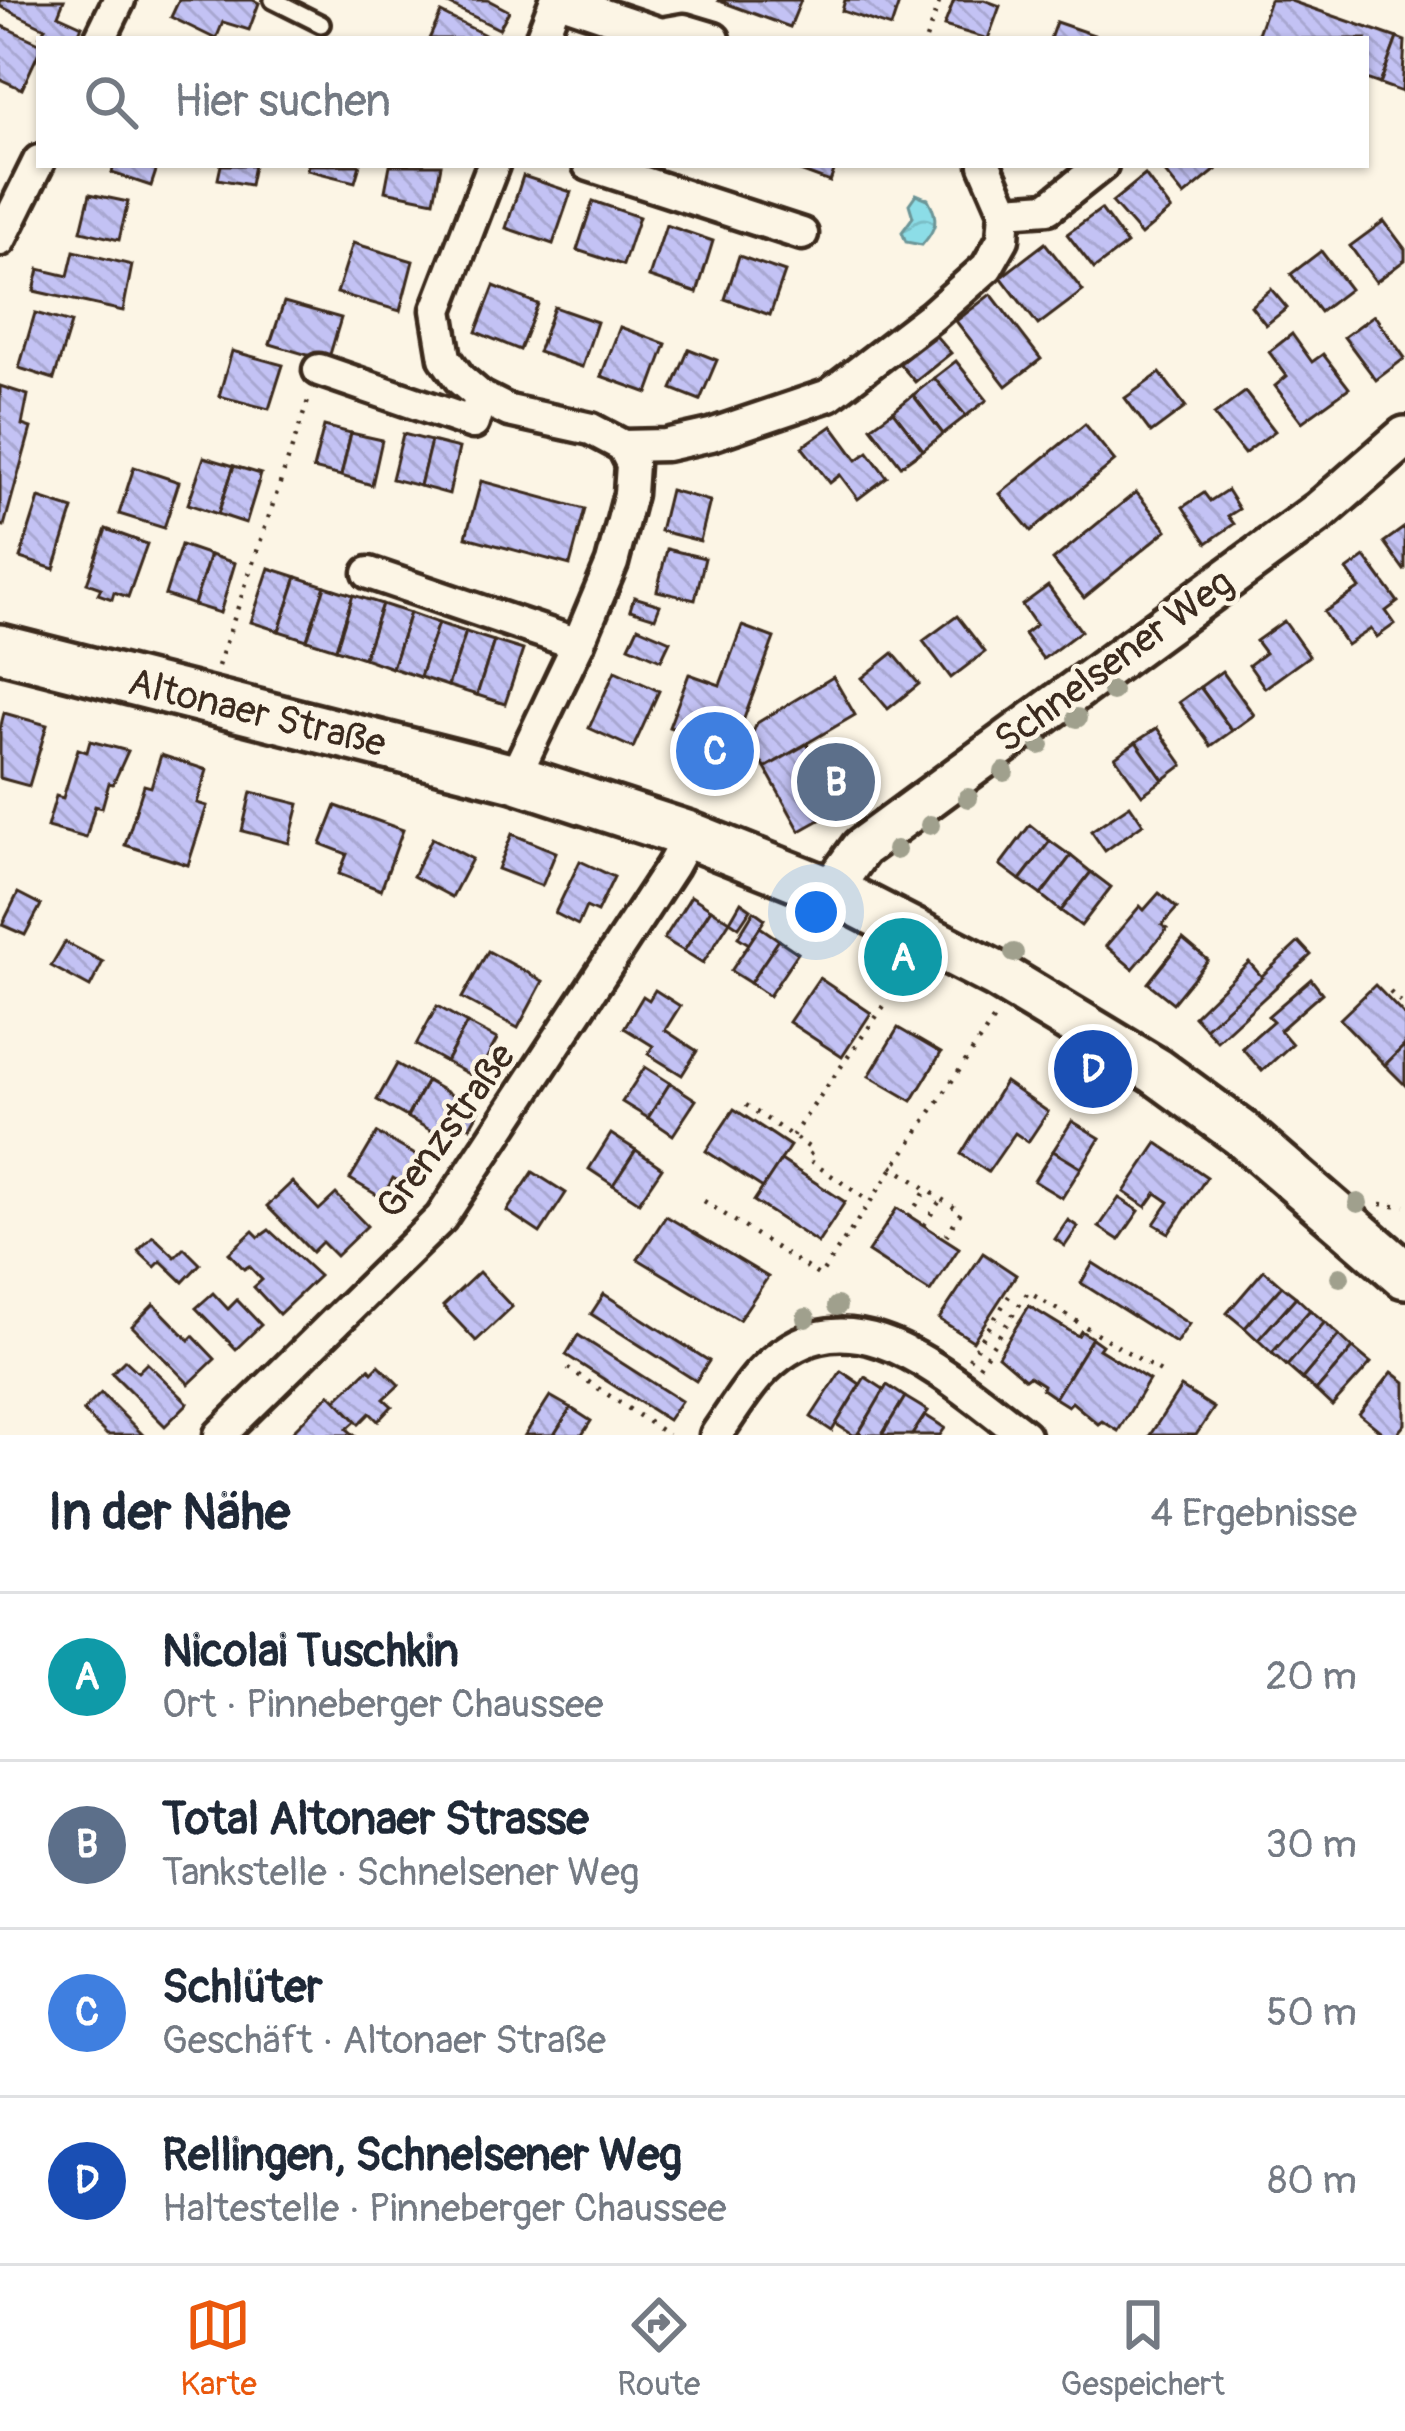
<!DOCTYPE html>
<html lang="de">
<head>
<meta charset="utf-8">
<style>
	:root { --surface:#fff; --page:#f2f2f3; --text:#1f2937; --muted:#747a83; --line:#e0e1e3; --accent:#ea580c }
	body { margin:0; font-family:Pangolin,sans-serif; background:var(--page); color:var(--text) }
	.you { position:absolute; left:816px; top:912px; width:42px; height:42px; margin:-30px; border:9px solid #fff; border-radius:50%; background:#1a73e8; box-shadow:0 0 0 18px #1a73e833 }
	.badge { display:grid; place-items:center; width:78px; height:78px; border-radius:50%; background:var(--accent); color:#fff; font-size:39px; font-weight:700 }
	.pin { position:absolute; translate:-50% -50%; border:6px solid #fff; box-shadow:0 3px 12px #0006 }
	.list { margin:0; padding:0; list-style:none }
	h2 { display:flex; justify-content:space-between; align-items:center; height:156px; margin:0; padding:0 48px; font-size:51px }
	h2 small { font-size:39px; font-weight:400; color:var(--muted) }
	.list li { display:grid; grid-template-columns:78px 1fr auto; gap:36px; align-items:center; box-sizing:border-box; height:168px; padding:0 48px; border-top:3px solid var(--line) }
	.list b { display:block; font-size:45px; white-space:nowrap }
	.list p { margin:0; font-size:39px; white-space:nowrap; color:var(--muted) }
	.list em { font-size:39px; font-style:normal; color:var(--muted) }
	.icon { flex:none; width:66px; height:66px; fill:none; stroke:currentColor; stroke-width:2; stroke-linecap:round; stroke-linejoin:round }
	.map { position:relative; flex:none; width:1405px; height:1435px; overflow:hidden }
	.search { position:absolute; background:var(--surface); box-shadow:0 3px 9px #0004; left:36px; right:36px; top:36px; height:132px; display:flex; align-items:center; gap:30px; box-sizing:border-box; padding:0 42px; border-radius:0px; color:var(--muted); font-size:45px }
	.sheet { height:828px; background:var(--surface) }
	nav { display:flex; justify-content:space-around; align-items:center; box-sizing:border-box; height:168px; border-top:3px solid var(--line); background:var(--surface); font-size:33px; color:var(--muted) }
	nav a { display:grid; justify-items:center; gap:6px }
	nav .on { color:var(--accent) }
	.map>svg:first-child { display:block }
</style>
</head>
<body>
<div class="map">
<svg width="1405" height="1435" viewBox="0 0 1405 1435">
	<defs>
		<pattern id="water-waves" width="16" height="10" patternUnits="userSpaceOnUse" patternTransform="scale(3)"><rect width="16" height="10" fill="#8cdde7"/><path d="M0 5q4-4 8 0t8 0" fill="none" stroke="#7abec6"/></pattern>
		<pattern id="building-back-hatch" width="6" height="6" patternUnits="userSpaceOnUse" patternTransform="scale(3)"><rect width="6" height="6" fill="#c3c2f4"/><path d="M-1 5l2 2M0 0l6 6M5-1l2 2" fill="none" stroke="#a8a7d1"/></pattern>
	</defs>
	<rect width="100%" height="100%" fill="#fcf5e5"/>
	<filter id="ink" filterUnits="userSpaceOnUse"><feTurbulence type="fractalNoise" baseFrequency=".00833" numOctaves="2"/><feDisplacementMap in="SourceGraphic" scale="24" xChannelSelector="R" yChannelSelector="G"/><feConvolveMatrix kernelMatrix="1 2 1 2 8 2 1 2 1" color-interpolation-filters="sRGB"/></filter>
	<g filter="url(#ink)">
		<path fill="url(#water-waves)" stroke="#6c9597" stroke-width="3" d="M916,194L928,199C939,219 937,228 922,245L906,242L902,232L913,217L909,204Z"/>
		<g fill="url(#building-back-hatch)" stroke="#3b2a1e" stroke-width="3">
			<polygon points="0,0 64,0 58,15 82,26 76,39 48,39 40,36 45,28 0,6"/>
			<polygon points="179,0 253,0 259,3 249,30 223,22 216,39 171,17"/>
			<polygon points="440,0 488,0 509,11 499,29"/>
			<polygon points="717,0 801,0 790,27"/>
			<polygon points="845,0 900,0 891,27 842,11"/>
			<polygon points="954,0 984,0 1000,6 988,39 944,26"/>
			<polygon points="1270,0 1288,0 1397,38 1380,84 1366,79 1366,39 1256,39"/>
			<polygon points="441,13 493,39 429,39"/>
			<polygon points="1056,22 1094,35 1093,39 1050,39"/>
			<polygon points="0,25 39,43 39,52 22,89 0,79"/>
			<polygon points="1397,38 1405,41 1402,92 1380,84"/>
			<polygon points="114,165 158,165 151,186 112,173"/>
			<polygon points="221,165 254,165 250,185 218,179"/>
			<polygon points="308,165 360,165 355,182 307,170"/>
			<polygon points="390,165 441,165 434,201 385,191"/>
			<polygon points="784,165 836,165 830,182"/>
			<polygon points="1159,165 1212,165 1216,170 1184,196"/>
			<polygon points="1145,175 1171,210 1141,235 1112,202"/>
			<polygon points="523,176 571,192 553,244 506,228"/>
			<polygon points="90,194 128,202 119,240 81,231"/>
			<polygon points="593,201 639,217 623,265 577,250"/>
			<polygon points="1101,209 1127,244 1094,269 1067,234"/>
			<polygon points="1384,221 1405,249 1405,260 1376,282 1350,246"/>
			<polygon points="666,225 713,241 697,293 649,277"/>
			<polygon points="353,243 413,261 400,311 337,293"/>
			<polygon points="1045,243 1083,291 1038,325 1001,277"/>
			<polygon points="74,251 132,265 123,311 34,291 39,269 68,276"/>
			<polygon points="1321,251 1350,289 1320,312 1291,274"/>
			<polygon points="739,256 785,272 770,315 725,299"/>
			<polygon points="494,286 538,304 520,350 476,332"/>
			<polygon points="1271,289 1287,308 1266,325 1251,306"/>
			<polygon points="991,294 1041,359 1006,386 956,321"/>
			<polygon points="284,302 341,318 328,361 270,344"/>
			<polygon points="554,307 597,322 582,367 538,352"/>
			<polygon points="35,313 71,323 54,379 19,368"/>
			<polygon points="1374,315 1405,358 1376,380 1344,337"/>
			<polygon points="620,327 666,344 648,393 601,376"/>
			<polygon points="929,328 951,353 915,382 894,357"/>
			<polygon points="1292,334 1312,362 1323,354 1349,388 1302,422 1275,386 1287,376 1269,352"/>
			<polygon points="689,349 717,360 700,400 672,389"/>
			<polygon points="232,351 283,365 269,409 219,396"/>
			<polygon points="956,361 987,400 966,416 934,378"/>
			<polygon points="1160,373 1186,407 1151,433 1125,398"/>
			<polygon points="934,378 966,416 943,434 913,395"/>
			<polygon points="0,386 28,395 22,425 31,428 4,526 0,525"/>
			<polygon points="1245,392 1275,431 1244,454 1214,415"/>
			<polygon points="913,395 943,434 923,450 893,411"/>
			<polygon points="893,411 923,450 901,466 871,427"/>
			<polygon points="1085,424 1115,461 1031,531 1000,494"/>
			<polygon points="324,426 351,433 341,476 313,469"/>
			<polygon points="832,426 857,460 868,452 887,477 858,499 840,475 830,483 802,447"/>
			<polygon points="351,433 382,440 372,485 341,476"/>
			<polygon points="403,434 431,441 420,486 392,479"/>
			<polygon points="431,441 459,448 449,494 420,486"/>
			<polygon points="204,457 234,466 218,514 188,504"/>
			<polygon points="234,466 261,474 246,523 218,514"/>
			<polygon points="134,467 179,482 164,528 119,514"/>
			<polygon points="481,481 585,509 570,565 466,537"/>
			<polygon points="670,490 710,501 700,541 660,531"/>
			<polygon points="1227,490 1239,509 1228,516 1234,524 1207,543 1183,507 1204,493 1210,501"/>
			<polygon points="1136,492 1167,530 1084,598 1053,560"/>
			<polygon points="39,498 73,509 54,569 20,558"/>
			<polygon points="1405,527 1405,569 1404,570 1384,542"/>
			<polygon points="106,529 147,544 128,597 114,592 112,599 98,594 101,588 87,583"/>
			<polygon points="181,545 210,555 194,605 165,595"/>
			<polygon points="667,549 705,558 695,600 657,591"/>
			<polygon points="210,555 235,563 220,613 194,605"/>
			<polygon points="1365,557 1398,602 1386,611 1395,624 1377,637 1371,629 1347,645 1324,612 1360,588 1347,570"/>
			<polygon points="269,568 297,577 279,631 251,622"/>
			<polygon points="297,577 325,586 307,640 279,631"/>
			<polygon points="325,586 353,595 336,649 307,640"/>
			<polygon points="1048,586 1081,631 1043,659 1024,634 1036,625 1022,605"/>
			<polygon points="353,595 382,604 364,658 336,649"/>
			<polygon points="634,597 660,605 655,618 630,610"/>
			<polygon points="382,604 410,613 392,668 364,658"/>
			<polygon points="410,613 438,623 420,677 392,668"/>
			<polygon points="957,616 985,652 951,678 923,641"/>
			<polygon points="1284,621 1309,656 1265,688 1249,665 1265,653 1256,641"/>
			<polygon points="438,623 466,632 448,686 420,677"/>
			<polygon points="742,626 774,638 727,764 694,752 700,738 669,727 689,674 720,685"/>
			<polygon points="638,627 670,641 661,660 629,646"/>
			<polygon points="466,632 494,641 477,695 448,686"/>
			<polygon points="494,641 523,650 505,704 477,695"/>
			<polygon points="893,653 919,684 888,709 862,678"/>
			<polygon points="615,671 659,691 633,748 589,728"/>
			<polygon points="1222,671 1254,715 1232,731 1200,687"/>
			<polygon points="833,677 855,715 765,768 749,742 757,723"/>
			<polygon points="1200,687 1232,731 1211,746 1179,702"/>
			<polygon points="4,713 47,725 29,786 0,778 0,729"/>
			<polygon points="1157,728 1183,765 1163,780 1136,742"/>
			<polygon points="90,741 128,751 113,784 109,783 102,808 95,806 86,838 47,827 56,796 63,798 78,749 87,752"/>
			<polygon points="1136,742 1163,780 1142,795 1115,757"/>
			<polygon points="807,744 843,807 800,831 765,768"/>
			<polygon points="161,755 207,770 197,803 207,806 188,865 125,845 144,785 151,787"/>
			<polygon points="251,792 299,804 289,843 242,831"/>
			<polygon points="1130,805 1143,824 1105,851 1091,831"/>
			<polygon points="336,806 403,830 381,890 339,874 347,854 321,844"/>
			<polygon points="1030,825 1050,841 1020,880 1000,865"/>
			<polygon points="512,834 556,852 542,886 498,869"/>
			<polygon points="432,838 472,859 452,897 413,876"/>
			<polygon points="1050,841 1071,856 1041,895 1020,880"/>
			<polygon points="1071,856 1091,872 1061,911 1041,895"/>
			<polygon points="580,861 614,877 597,912 586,907 578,925 555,913"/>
			<polygon points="1091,872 1111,887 1081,926 1061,911"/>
			<polygon points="18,893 41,905 25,935 2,925"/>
			<polygon points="1159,893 1177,908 1162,925 1167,929 1133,969 1106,946 1140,906 1144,910"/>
			<polygon points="691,896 711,909 684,951 664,939"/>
			<polygon points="741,902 751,909 739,927 730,921"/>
			<polygon points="711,909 730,921 703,963 684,951"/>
			<polygon points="754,911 765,919 749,944 738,937"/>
			<polygon points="760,927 779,940 750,983 731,971"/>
			<polygon points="1183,939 1208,960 1173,1003 1148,983"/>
			<polygon points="779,940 798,953 769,996 750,983"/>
			<polygon points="65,942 103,962 90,987 51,966"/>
			<polygon points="1299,942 1311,955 1217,1041 1205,1028"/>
			<polygon points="488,951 543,981 518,1028 462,998"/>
			<polygon points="1249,962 1262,977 1205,1028 1194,1016"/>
			<polygon points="819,978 871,1013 842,1057 789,1022"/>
			<polygon points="1311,979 1322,993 1280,1030 1292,1044 1262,1071 1242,1048 1273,1021 1268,1016"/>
			<polygon points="1375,985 1405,1016 1405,1045 1385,1065 1340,1019"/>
			<polygon points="655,990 680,1006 665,1030 697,1051 682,1075 648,1054 653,1046 624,1028 643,996 649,1000"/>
			<polygon points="437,1006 467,1023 446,1062 416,1045"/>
			<polygon points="467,1023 497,1039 476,1078 446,1062"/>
			<polygon points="898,1028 941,1053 912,1101 869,1076"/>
			<polygon points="1405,1045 1405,1085 1385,1065"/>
			<polygon points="397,1064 427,1081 407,1117 377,1100"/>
			<polygon points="645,1067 670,1083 648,1118 622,1102"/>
			<polygon points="427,1081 479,1111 470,1127 448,1115 437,1134 407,1117"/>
			<polygon points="1005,1082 1048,1112 1028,1142 1015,1133 988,1172 961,1154"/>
			<polygon points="670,1083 696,1100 673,1135 648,1118"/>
			<polygon points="734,1109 790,1146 763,1188 706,1151"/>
			<polygon points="1072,1121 1100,1138 1081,1168 1053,1151"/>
			<polygon points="377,1133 419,1157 403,1184 393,1178 382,1198 350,1179"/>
			<polygon points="611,1134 636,1150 613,1185 589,1169"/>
			<polygon points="1157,1143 1207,1177 1169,1233 1154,1224 1169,1202 1156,1193 1146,1207 1124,1192"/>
			<polygon points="636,1150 662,1168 639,1202 613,1185"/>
			<polygon points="1053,1151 1081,1168 1062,1198 1034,1181"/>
			<polygon points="781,1160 845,1202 818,1243 754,1201"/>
			<polygon points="533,1172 566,1193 540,1233 507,1211"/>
			<polygon points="292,1182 319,1210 336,1194 367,1226 336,1256 322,1242 312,1252 267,1206"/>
			<polygon points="1119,1198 1139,1211 1119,1240 1099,1227"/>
			<polygon points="897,1208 959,1248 930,1292 868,1252"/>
			<polygon points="666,1216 768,1277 739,1320 638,1259"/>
			<polygon points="1068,1220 1078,1227 1065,1246 1055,1239"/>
			<polygon points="269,1230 319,1276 279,1314 254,1287 262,1280 249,1266 244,1269 229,1253 253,1231 259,1237"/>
			<polygon points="153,1236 175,1257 184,1248 200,1264 183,1282 161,1261 155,1267 138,1251"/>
			<polygon points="983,1253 1016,1275 973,1341 939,1319"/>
			<polygon points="1093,1263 1189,1324 1176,1343 1081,1283"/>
			<polygon points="1264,1270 1282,1286 1245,1328 1227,1313"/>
			<polygon points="479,1272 512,1307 476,1341 443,1306"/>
			<polygon points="1282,1286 1296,1297 1258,1340 1245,1328"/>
			<polygon points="213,1293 228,1309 237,1300 261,1325 236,1349 196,1308"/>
			<polygon points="604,1294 709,1361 696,1381 591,1314"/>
			<polygon points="1296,1297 1310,1310 1272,1353 1258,1340"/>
			<polygon points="154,1304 189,1340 193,1336 215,1359 189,1384 132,1326"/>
			<polygon points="1029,1306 1078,1336 1081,1331 1092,1338 1055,1398 1042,1389 1043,1385 1029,1376 1025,1379 998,1356"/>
			<polygon points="1310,1310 1325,1322 1287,1366 1272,1353"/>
			<polygon points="1325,1322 1339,1335 1302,1379 1287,1366"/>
			<polygon points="578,1335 681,1401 668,1420 566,1355"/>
			<polygon points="1339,1335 1353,1348 1316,1391 1302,1379"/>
			<polygon points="1092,1338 1102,1345 1099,1349 1149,1380 1118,1431 1102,1421 1098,1424 1072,1402 1068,1406 1055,1398"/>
			<polygon points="1353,1348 1371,1363 1332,1406 1316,1391"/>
			<polygon points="125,1360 138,1372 147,1363 188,1403 165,1426 112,1373"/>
			<polygon points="379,1365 399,1385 384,1399 392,1406 378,1421 370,1413 359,1424 336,1400 369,1368 372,1372"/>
			<polygon points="841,1371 860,1384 832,1431 811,1417"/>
			<polygon points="1392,1372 1405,1382 1405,1424 1396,1435 1385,1435 1359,1414"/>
			<polygon points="865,1377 885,1390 857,1435 853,1435 836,1424"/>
			<polygon points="887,1385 905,1397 882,1435 862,1435 859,1433"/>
			<polygon points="1181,1387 1214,1408 1196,1435 1150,1435"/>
			<polygon points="101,1393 143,1435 107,1435 83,1411"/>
			<polygon points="330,1394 356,1421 347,1429 354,1435 297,1435 293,1431"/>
			<polygon points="550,1396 571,1408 554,1435 525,1435"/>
			<polygon points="905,1397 928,1411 925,1415 912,1435 882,1435"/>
			<polygon points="571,1408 591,1421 582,1435 554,1435"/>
			<polygon points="925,1415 945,1428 940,1435 912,1435"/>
		</g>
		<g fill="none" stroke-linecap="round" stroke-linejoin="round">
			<g stroke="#3b2a1e" stroke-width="24">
				<polyline id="service" points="273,0 321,24"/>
			</g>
			<g stroke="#3b2a1e" stroke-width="39">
				<g id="minor">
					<polyline points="559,0 661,34 684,30 714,39"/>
					<polyline points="100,39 119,0"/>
					<polyline points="541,39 556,0"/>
					<polyline points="493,165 437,310 445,358 460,379 481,397 509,411 591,429 623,446 632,464 630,494 612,563 578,644"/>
					<polyline points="589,165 802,234"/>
					<polyline points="1005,211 1048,208 1102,165"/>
					<polyline points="0,240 39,161"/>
					<polyline points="319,370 473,423 481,397"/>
					<polyline points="623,446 666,445 711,435 829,395 932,316 987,267 1003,239 1005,211 985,165"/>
					<polyline points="369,573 578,644 514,778"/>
					<polyline points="220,1435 441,1218 672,866 689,835"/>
					<path d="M716,1435C730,1415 743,1393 759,1375C847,1278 949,1379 1024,1435"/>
				</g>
			</g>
			<g stroke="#3b2a1e" stroke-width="48">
				<polyline id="tertiary" points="830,891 861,848 1320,511 1405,437"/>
			</g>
			<g stroke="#3b2a1e" stroke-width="54">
				<polyline id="secondary" points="0,648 514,778 689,835 845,897 997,975 1156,1071 1241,1133 1405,1275"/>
			</g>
			<g stroke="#3b2a1e" stroke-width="4.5" stroke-dasharray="3 9" stroke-linecap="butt">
				<polyline points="926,39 940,0"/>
				<polyline points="218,666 309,398"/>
				<polyline points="1390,992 1405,1007"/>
				<polyline points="746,1105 813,1150 807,1159 869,1201"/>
				<polyline points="792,1136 910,969"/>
				<polyline points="892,1166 961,1212 944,1239"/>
				<polyline points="704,1201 820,1276 996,1016"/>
				<polyline points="1381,1204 1405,1206"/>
				<polyline points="909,1216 927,1189"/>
				<polyline points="924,1225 941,1199"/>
				<polyline points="969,1359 1009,1296"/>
				<polyline points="979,1366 1028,1292 1164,1374"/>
				<polyline points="568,1368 668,1435"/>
			</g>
			<use href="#service" stroke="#fcf5e5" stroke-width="15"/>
			<use href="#minor" stroke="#fcf5e5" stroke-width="30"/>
			<use href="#tertiary" stroke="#fcf5e5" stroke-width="39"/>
			<use href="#secondary" stroke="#fcf5e5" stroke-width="45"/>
		</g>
		<g fill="#a0a08d">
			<circle cx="1112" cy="691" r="10"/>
			<circle cx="1077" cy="718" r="10"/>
			<circle cx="1040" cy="745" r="10"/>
			<circle cx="1004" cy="772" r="10"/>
			<circle cx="968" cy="798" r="10"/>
			<circle cx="930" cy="825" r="10"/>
			<circle cx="896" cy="850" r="10"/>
			<circle cx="1014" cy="953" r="10"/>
			<circle cx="1358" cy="1203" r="10"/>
			<circle cx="1340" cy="1277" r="10"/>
			<circle cx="837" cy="1306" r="10"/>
			<circle cx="806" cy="1318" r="10"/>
		</g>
	</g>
	<g text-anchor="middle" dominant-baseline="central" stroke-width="9" stroke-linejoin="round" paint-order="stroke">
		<g font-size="39" fill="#3b2a1e" stroke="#fcf5e5">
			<text transform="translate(1114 661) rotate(-36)">Schnelsener Weg</text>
			<text transform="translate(257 713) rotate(14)">Altonaer Straße</text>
			<text transform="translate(446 1131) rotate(-54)">Grenzstraße</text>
		</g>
	</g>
</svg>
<div class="you"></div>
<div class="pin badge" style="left:903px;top:957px;background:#0f9aa8">A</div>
<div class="pin badge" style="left:836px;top:782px;background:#5c6f8a">B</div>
<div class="pin badge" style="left:715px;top:751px;background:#3f7fe0">C</div>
<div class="pin badge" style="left:1093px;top:1069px;background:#1a4fb4">D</div>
<div class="search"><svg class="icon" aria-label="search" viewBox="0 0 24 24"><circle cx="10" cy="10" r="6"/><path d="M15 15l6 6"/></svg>Hier suchen</div>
</div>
<section class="sheet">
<h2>In der Nähe<small>4 Ergebnisse</small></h2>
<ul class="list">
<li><span class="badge" style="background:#0f9aa8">A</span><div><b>Nicolai Tuschkin</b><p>Ort · Pinneberger Chaussee</p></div><em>20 m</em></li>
<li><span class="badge" style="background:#5c6f8a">B</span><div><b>Total Altonaer Strasse</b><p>Tankstelle · Schnelsener Weg</p></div><em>30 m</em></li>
<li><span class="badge" style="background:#3f7fe0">C</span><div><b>Schlüter</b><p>Geschäft · Altonaer Straße</p></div><em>50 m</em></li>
<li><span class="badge" style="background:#1a4fb4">D</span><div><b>Rellingen, Schnelsener Weg</b><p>Haltestelle · Pinneberger Chaussee</p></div><em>80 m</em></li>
</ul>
</section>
<nav>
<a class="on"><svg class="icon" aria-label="map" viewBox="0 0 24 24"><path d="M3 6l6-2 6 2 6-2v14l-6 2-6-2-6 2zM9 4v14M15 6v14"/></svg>Karte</a>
<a><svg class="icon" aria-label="directions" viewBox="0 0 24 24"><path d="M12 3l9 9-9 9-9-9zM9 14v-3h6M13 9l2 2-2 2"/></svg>Route</a>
<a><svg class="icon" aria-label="saved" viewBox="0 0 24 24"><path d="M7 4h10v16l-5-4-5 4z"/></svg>Gespeichert</a>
</nav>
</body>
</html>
